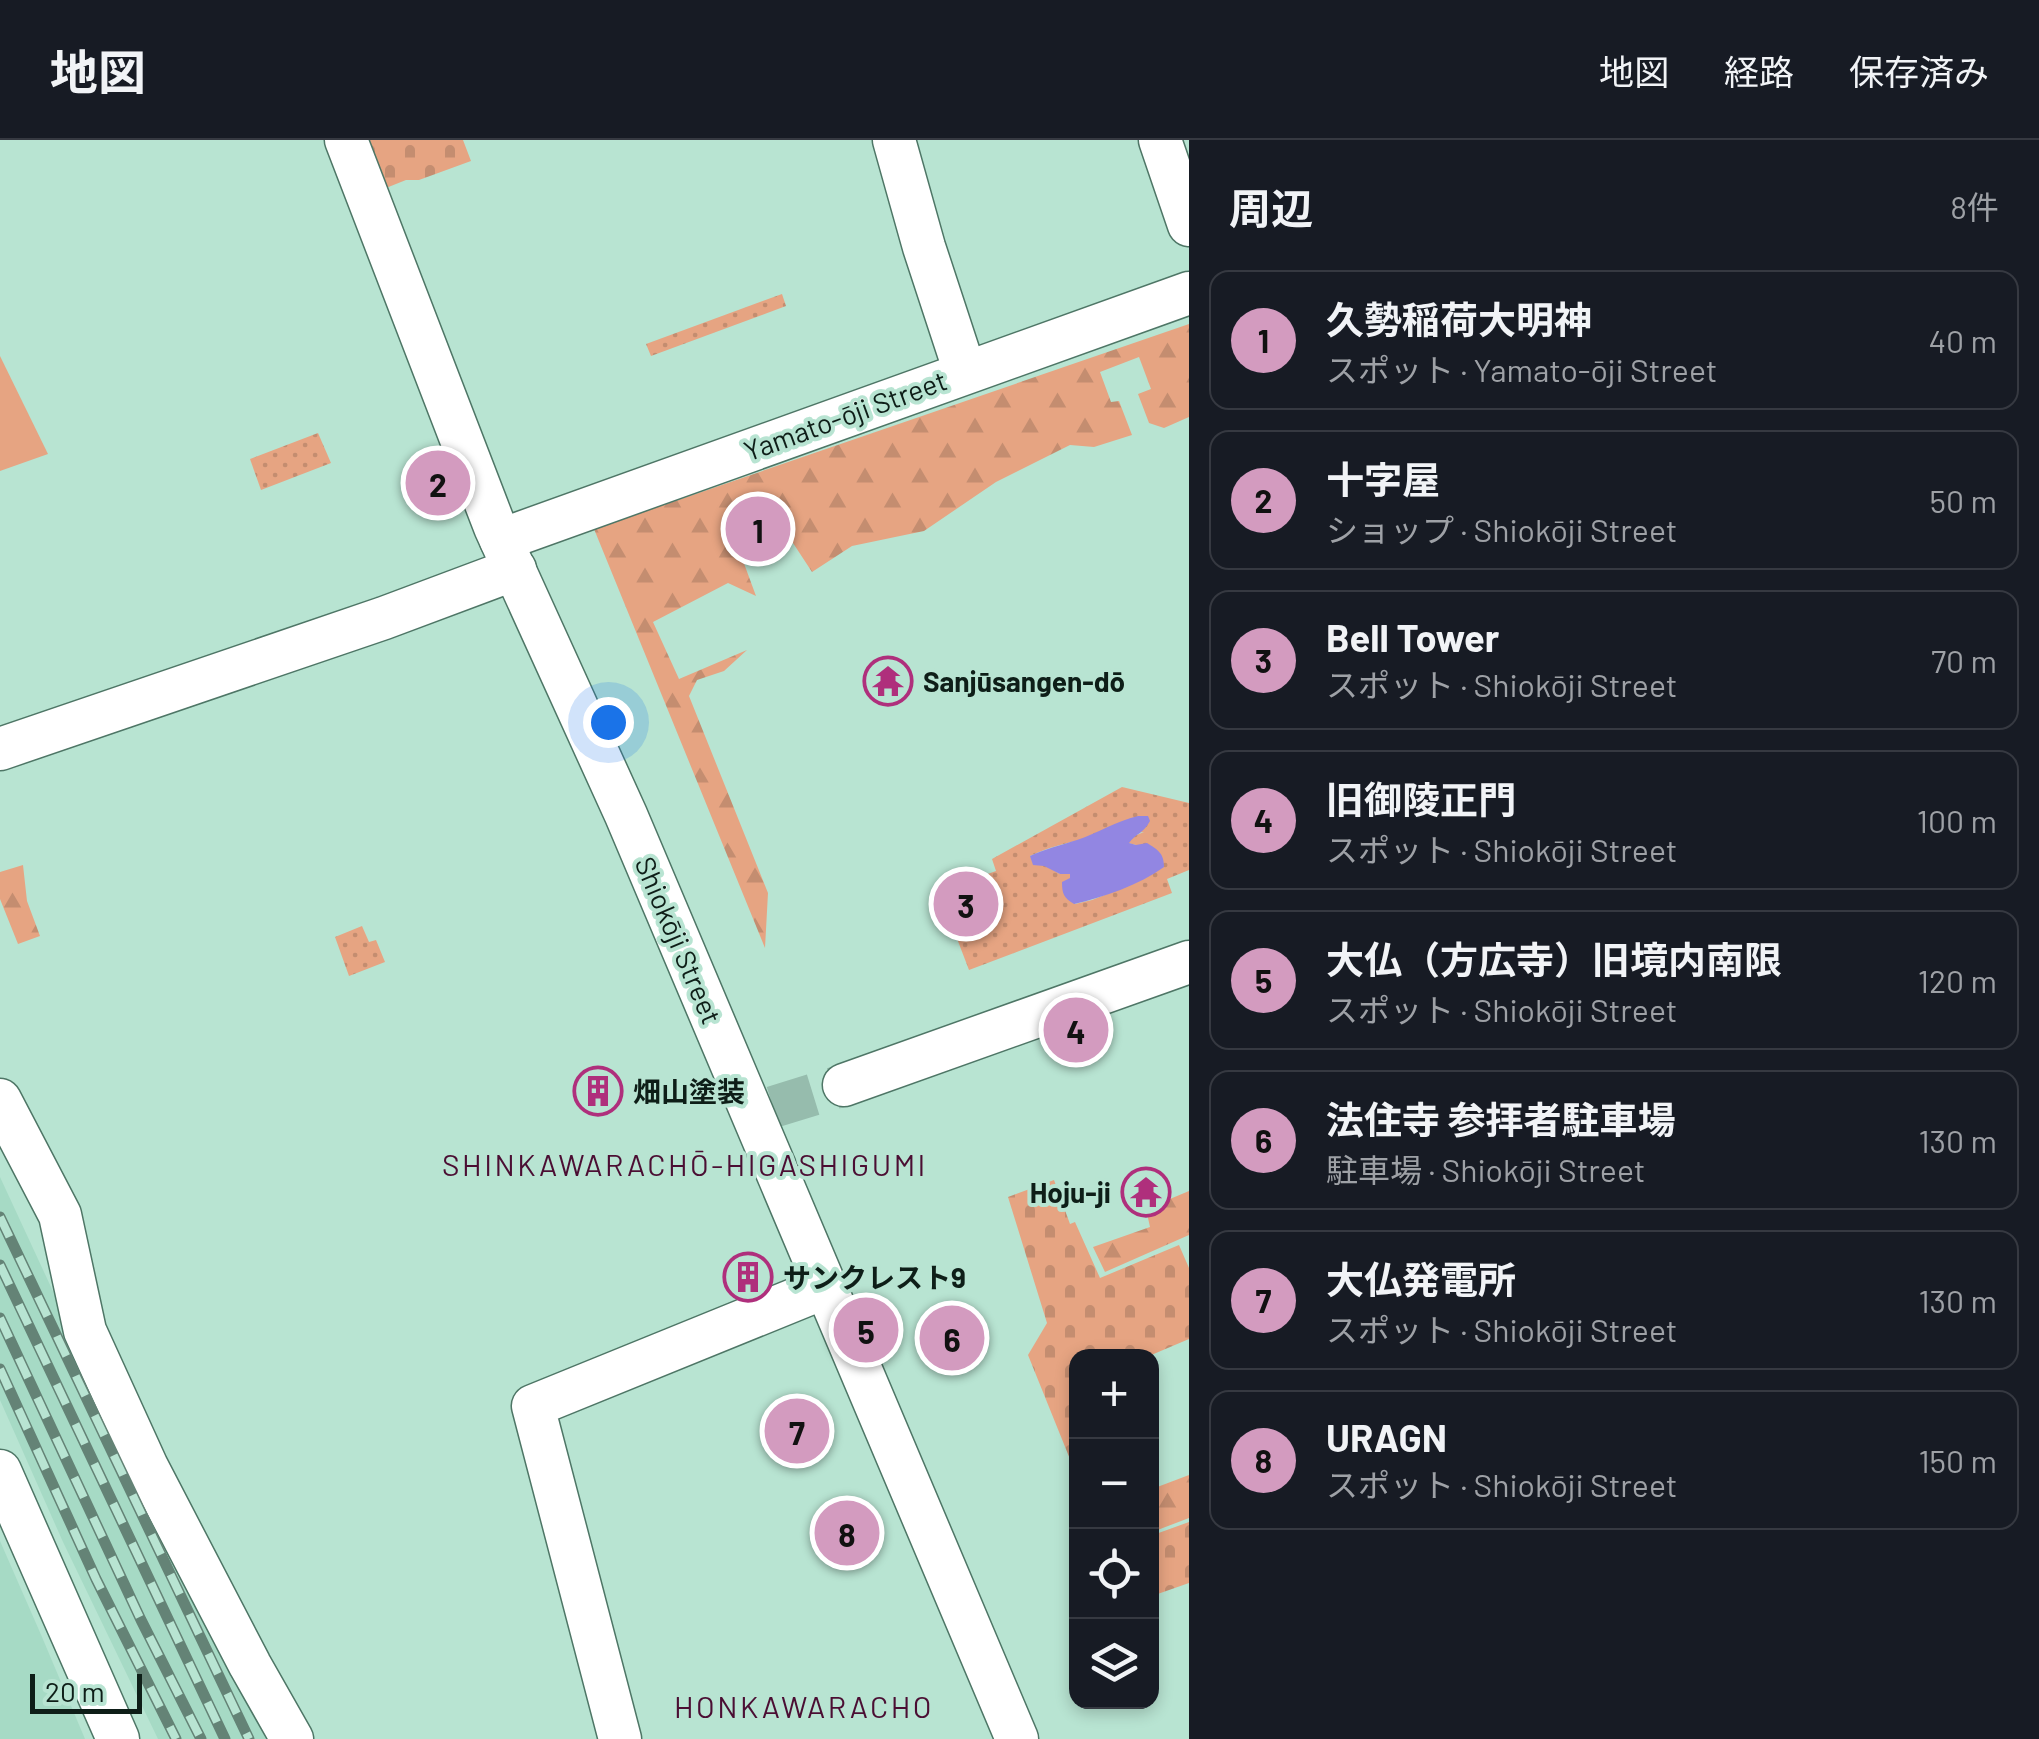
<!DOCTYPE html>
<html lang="ja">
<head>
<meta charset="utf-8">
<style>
	:root { --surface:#171b24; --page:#20242c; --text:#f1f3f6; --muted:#9ea1a6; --line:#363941; --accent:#d39bbf }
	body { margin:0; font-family:Barlow,"Noto Sans JP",sans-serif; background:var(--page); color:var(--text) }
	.controls { position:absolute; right:30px; bottom:30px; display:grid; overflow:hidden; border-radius:20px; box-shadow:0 5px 15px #0003 }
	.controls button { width:90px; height:90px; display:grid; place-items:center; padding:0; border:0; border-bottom:2px solid var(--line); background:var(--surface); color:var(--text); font:50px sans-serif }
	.scale { position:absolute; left:30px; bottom:25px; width:112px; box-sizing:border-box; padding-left:10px; border:5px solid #0e1e18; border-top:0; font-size:28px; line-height:35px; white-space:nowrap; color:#0e1e18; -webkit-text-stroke:8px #b8e4d2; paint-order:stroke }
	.you { position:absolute; left:608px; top:582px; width:35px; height:35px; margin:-25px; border:8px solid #fff; border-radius:50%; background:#1a73e8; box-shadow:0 0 0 15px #1a73e833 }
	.badge { display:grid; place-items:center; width:65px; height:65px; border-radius:50%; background:var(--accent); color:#111; font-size:32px; font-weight:700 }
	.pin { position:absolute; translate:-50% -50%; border:5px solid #fff; box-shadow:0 2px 10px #0006 }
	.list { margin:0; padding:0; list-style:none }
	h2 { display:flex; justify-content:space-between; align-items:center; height:130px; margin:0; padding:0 40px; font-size:42px }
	h2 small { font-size:32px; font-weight:400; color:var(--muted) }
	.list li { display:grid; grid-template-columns:65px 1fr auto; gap:30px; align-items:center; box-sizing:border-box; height:140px; margin:0 20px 20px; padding:0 20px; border:2px solid var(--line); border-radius:20px }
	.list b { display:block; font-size:38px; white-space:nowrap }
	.list p { margin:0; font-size:32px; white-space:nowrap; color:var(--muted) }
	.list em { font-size:32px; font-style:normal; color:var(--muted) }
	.icon { flex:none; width:55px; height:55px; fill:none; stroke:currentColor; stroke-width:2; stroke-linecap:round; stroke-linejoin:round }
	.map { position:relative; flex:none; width:1189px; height:1599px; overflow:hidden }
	header { display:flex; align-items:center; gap:60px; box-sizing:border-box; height:140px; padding:0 50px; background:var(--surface); border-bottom:2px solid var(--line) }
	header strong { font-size:48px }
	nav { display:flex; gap:55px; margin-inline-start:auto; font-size:35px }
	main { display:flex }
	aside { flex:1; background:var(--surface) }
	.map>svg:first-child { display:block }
</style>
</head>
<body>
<header>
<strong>地図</strong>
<nav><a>地図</a><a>経路</a><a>保存済み</a></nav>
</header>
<main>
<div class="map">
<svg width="1189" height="1599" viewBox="0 0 1189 1599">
	<defs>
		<pattern id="forest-firs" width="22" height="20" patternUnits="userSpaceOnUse" patternTransform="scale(2.5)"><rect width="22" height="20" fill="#e6a482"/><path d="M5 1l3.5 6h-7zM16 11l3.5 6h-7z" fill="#c48d70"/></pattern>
		<pattern id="cemetery-stones" width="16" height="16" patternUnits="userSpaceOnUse" patternTransform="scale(2.5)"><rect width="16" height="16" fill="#e6a482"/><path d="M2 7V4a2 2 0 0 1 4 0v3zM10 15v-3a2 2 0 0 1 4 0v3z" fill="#c48d70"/></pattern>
		<pattern id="garden-dots" width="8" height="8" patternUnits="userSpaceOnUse" patternTransform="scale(2.5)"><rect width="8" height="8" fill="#e6a482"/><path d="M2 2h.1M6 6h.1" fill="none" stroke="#c48d70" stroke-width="1.8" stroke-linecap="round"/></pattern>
	</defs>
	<rect width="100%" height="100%" fill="#b8e4d2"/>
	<g fill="#a6dac5">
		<polygon points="0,1037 95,1242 277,1599 158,1599 63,1402 0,1260"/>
		<polygon points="0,1401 42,1497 85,1599 0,1599"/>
	</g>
	<polygon fill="#e6a482" points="0,216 48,314 0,331"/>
	<g fill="url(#forest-firs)">
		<polygon points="1189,184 1189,277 1164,288 1149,283 1138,254 1151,249 1139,217 1100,232 1111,262 1119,261 1132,295 1094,307 1070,305 996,342 924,391 852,406 812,432 793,403 770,360 728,380 756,456 728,443 653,482 679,539 747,510 724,531 697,540 689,556 768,753 765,808 594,389"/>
		<polygon points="23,725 27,761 40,796 18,804 0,759 0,732"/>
		<polygon points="1189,1051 1189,1095 1105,1132 1093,1107 1150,1087 1146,1069"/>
		<polygon points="1189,1335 1189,1378 1155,1391 1152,1382 1152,1349"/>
	</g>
	<g fill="url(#cemetery-stones)">
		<polygon points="366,0 463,0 471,21 419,40 406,40 386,48"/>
		<polygon points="1054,1040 1070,1084 1075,1082 1100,1138 1179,1105 1189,1128 1189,1199 1149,1216 1076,1216 1076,1334 1028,1215 1047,1183 1008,1057"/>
		<polygon points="1189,1382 1189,1443 1152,1456 1152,1393 1153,1395"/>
	</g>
	<g fill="url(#garden-dots)" fill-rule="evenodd">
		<polygon points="782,154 786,166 651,216 646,204"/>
		<polygon points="318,293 331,323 261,350 250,319"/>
		<path d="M1122,647L1189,663V730L1167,739L1172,753L969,830L956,796L999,780L982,736L996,731L992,719ZM1144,692L1134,696L1128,703L1136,705L1122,748L1092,760L1075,764L1070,734H1060L1030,716C1066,699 1105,696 1144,692Z"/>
		<polygon points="362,786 369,802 376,800 385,822 349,836 335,797"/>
	</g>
	<path fill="#9286e2" d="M1138,676H1148L1150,681C1143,694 1136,693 1129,703L1136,705L1147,703C1158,710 1164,713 1164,727C1139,745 1104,757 1074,764C1064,758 1062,754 1062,742L1070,738V734H1060L1044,726L1033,725L1030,716C1045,709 1061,705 1077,700C1098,693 1116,681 1138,676Z"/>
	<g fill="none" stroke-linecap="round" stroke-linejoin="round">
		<polyline stroke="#96bcad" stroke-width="42" stroke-dasharray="42 21" stroke-linecap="butt" points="773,967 844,945"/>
		<g stroke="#4e7666" stroke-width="45">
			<g id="minor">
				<polyline points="346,0 495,387 626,675 1017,1599"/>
				<polyline points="894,0 924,107 965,232"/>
				<polyline points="1160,0 1189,85"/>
				<polyline points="501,400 1189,153"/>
				<polyline points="0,609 384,478 515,429"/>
				<polyline points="844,945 1189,822"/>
				<polyline points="0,960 60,1075 85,1191 147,1327 250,1525 292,1599"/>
				<polyline points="0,1331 118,1599"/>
				<polyline points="620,1599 533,1266 826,1147"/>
			</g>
		</g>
		<use href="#minor" stroke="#fff" stroke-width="42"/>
		<g stroke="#648376" stroke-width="11">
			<g id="rail">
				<polyline points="0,1077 249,1599"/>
				<polyline points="0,1125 225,1599"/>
				<polyline points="0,1178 141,1480 201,1599"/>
				<polyline points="0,1229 96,1439 176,1599"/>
			</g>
		</g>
		<use href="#rail" stroke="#b8e4d2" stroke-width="8" stroke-dasharray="22" stroke-linecap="butt"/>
	</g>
	<defs>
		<g id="temple-ring" transform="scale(2.5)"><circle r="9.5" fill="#b8e4d2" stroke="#af2f7c" stroke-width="1.5"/><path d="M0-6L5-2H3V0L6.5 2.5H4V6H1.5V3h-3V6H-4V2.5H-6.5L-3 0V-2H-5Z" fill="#af2f7c"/></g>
		<g id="building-ring" transform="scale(2.5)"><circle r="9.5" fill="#b8e4d2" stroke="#af2f7c" stroke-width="1.5"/><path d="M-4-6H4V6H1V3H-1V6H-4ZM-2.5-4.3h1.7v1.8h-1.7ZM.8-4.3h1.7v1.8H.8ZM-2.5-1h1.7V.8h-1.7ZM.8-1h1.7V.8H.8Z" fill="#af2f7c"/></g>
	</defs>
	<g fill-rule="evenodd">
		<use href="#temple-ring" x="888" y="541"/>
		<use href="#building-ring" x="598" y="951"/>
		<use href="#temple-ring" x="1146" y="1052"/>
		<use href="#building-ring" x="748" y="1137"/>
	</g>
	<g text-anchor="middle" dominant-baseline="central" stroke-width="8" stroke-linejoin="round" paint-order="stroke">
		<g font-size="28" fill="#0e1e18" stroke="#b8e4d2">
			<text transform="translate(845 275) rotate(-20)">Yamato-ōji Street</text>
			<text transform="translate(679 800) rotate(67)">Shiokōji Street</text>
		</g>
		<g font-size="28" font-weight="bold" fill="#0e1e18" stroke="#b8e4d2" text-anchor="start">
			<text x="923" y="541">Sanjūsangen-dō</text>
			<text x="633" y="951">畑山塗装</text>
			<text x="1111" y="1052" text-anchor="end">Hoju-ji</text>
			<text x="783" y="1137">サンクレスト9</text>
		</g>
		<g font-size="30" letter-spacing="2.5" fill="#4b0e33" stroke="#b8e4d2">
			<text x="685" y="1024">SHINKAWARACHŌ-HIGASHIGUMI</text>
			<text x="804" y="1566">HONKAWARACHO</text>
		</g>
	</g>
</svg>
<div class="controls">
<button>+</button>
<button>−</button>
<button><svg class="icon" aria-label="locate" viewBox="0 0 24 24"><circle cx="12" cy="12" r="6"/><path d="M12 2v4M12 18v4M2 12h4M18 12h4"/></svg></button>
<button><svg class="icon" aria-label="layers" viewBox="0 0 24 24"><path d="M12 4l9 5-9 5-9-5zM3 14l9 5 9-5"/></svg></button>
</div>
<div class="scale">20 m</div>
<div class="you"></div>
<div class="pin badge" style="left:758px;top:389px">1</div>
<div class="pin badge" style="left:438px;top:343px">2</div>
<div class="pin badge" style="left:966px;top:764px">3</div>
<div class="pin badge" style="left:1076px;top:890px">4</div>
<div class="pin badge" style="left:866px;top:1190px">5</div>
<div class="pin badge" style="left:952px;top:1198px">6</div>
<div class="pin badge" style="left:797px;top:1291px">7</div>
<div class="pin badge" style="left:847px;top:1393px">8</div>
</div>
<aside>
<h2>周辺<small>8件</small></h2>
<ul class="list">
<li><span class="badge">1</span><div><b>久勢稲荷大明神</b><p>スポット · Yamato-ōji Street</p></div><em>40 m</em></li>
<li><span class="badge">2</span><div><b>十字屋</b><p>ショップ · Shiokōji Street</p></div><em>50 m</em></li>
<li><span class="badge">3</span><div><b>Bell Tower</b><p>スポット · Shiokōji Street</p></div><em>70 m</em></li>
<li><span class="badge">4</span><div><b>旧御陵正門</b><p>スポット · Shiokōji Street</p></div><em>100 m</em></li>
<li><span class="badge">5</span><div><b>大仏（方広寺）旧境内南限</b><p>スポット · Shiokōji Street</p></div><em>120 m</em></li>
<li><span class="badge">6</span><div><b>法住寺 参拝者駐車場</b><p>駐車場 · Shiokōji Street</p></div><em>130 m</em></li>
<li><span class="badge">7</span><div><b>大仏発電所</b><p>スポット · Shiokōji Street</p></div><em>130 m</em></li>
<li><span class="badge">8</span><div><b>URAGN</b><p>スポット · Shiokōji Street</p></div><em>150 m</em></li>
</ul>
</aside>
</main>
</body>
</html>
